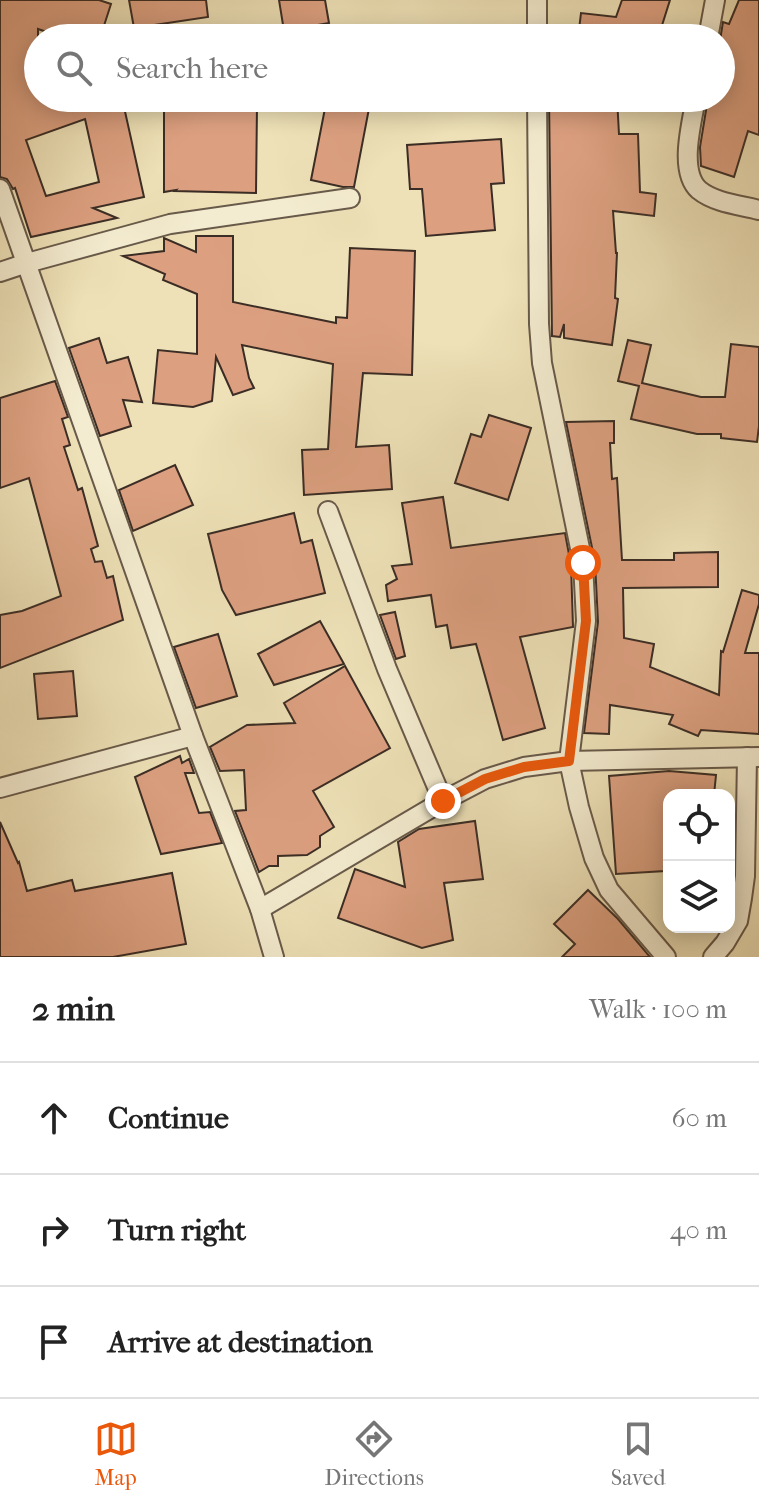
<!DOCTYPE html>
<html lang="en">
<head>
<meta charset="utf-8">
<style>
	:root { --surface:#fff; --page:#f6f6f6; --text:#222; --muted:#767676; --line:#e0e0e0; --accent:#ea580c }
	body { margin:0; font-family:"IM FELL French Canon",serif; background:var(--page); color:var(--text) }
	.controls { position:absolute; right:24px; bottom:24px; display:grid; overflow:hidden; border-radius:16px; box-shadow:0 4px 20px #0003 }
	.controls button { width:72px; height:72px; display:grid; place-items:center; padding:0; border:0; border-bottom:2px solid var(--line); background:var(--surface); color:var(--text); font:40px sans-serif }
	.stop { position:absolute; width:24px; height:24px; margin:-18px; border:6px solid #ea580c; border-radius:50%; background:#fff }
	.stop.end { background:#ea580c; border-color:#fff; box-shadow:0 2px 8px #0008 }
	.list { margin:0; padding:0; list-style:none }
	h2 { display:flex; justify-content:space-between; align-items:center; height:104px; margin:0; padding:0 32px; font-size:34px }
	h2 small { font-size:26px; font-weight:400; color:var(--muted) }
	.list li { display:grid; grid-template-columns:52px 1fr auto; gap:24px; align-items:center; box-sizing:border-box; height:112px; padding:0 32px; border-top:2px solid var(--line) }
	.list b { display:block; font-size:30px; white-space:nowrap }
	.list em { font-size:26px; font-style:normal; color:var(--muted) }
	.icon { flex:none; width:44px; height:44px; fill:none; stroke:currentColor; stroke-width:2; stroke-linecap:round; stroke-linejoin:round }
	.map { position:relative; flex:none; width:759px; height:957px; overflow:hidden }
	.search { position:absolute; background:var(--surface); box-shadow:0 4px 20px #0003; left:24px; right:24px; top:24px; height:88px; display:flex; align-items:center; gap:20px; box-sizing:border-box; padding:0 28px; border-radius:44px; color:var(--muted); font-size:30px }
	.sheet { height:440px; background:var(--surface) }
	nav { display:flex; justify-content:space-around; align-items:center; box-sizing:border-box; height:112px; border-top:2px solid var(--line); background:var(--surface); font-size:22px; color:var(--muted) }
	nav a { display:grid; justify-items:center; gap:4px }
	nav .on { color:var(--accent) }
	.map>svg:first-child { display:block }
</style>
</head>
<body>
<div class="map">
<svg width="759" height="957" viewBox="0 0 759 957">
	<rect width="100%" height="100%" fill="#eee1b7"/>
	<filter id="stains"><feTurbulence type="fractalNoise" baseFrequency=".0025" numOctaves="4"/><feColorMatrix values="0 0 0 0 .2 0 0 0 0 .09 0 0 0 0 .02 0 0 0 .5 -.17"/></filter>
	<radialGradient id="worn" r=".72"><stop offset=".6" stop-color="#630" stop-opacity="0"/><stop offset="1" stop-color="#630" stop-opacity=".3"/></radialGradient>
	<g fill="#dca080" stroke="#3b2d25" stroke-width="2" fill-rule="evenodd">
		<path d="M0,0H99L111,4L100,38H64L38,29V98H122L144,197L93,208L117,218L31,237L15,188L13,189L7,179L0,177ZM85,119L99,182L46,196L26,140Z"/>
		<polygon points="129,0 206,0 208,17 134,28"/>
		<polygon points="279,0 325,0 329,23 284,31"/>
		<polygon points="622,0 670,0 658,38 578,38 581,13 616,17"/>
		<polygon points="739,0 759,0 759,135 748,131 734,177 701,166 700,147 708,98 721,98 721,34 723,22 729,24"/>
		<polygon points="327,98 371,98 354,187 343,187 311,180"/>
		<polygon points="549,98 617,98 619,134 638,134 640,192 656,194 654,216 613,211 616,253 617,253 615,298 618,299 612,345 564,338 564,324 560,337 552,336"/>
		<polygon points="164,100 205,100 205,104 257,105 256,193 175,191 176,190 164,192"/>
		<polygon points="501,139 504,183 491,184 495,230 426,236 422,189 410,189 407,145"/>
		<polygon points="196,236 233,236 233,302 336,323 336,317 347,318 350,248 415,251 412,375 363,373 356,447 389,445 392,489 304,495 302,450 328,449 333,364 242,345 249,378 254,388 233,395 216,357 212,401 193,407 153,403 158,350 197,354 197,294 163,280 165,274 123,256 164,251 164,238 196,252"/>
		<polygon points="99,338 107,363 128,357 142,402 123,400 131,426 100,436 69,348"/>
		<polygon points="628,340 651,345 642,383 701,397 725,397 731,344 759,347 759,426 757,442 721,438 721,434 697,434 631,419 639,386 618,381"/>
		<polygon points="55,381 68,417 62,419 70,445 64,447 78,490 82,488 98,546 91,549 95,562 102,561 107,578 113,576 123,620 0,668 0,615 22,611 61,596 29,478 0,488 0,398"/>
		<polygon points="489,415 531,428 508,500 455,483 471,434 481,437"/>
		<polygon points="614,421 614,443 610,443 612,479 617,478 622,560 674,560 674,553 718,552 718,587 623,588 624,638 654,644 650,667 719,695 721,651 723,652 742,590 759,595 759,604 745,653 759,653 759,734 701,730 698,736 669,724 673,715 610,705 609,734 584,733 598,622 595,562 566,422"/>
		<polygon points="175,465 193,505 133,531 119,490"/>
		<polygon points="443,497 451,548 565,533 571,565 573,627 520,637 545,728 503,740 476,644 451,648 447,625 436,627 431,595 388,601 386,585 397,579 392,566 412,564 402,503"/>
		<polygon points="294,513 301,543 312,540 325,593 236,615 222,590 208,534"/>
		<polygon points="395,612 405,656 396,659 380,615"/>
		<polygon points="320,621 344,664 274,685 258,654"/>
		<polygon points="218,634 237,696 196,708 174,647"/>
		<polygon points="345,666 390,748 313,791 334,827 320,836 320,847 307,855 278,856 278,866 269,866 259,872 235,811 246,810 244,770 220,771 210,747 247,725 295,723 284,703"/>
		<polygon points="73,671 77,716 38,719 34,674"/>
		<polygon points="180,756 182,763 189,759 194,773 185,773 199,813 210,812 222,843 161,854 135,777"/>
		<polygon points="669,771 716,775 714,795 669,795 669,867 664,867 665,871 616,874 609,776"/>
		<polygon points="475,821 483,879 444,883 453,940 422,948 338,918 355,869 405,887 398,842 419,829"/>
		<polygon points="0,822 18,863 19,862 27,891 72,880 75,891 172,873 186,944 113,957 0,957"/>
		<polygon points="588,890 618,919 650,957 562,957 575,944 554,924"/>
	</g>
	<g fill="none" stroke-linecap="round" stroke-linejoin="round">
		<g stroke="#685a4a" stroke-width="22">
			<g id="minor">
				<polyline points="537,0 537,38"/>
				<polyline points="708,38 715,0"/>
				<polyline points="537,98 539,324 542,363 583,563 586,621 569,761 579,807 594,858 609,890 666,957"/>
				<path d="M696,98C692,122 678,171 699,190C715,203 740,205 759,210"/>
				<polyline points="0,189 193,736 260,909 274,957"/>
				<polyline points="0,272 27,263 170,224 350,198"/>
				<polyline points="328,511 387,669 443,801"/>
				<polyline points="0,788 193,736"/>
				<polyline points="260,909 443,801 485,779 524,767 569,761 759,757"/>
				<polyline points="713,957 725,943 738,921 742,898 745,876 747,757"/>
			</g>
		</g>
		<use href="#minor" stroke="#f4ecd0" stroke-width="18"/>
	</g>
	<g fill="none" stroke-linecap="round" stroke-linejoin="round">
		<polyline stroke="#ea580c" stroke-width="10" points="443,801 485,779 524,767 569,761 586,621 583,563"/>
	</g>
	<rect width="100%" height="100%" filter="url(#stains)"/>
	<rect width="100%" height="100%" fill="url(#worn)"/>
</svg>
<div class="controls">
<button><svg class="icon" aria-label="locate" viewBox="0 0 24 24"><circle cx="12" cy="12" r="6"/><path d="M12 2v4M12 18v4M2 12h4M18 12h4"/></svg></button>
<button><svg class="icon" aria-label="layers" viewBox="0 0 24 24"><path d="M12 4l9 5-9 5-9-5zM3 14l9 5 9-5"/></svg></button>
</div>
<div class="stop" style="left:583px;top:563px"></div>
<div class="stop end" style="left:443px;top:801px"></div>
<div class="search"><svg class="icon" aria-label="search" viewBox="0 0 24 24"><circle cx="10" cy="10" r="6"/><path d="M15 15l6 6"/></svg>Search here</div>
</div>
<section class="sheet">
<h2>2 min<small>Walk · 100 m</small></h2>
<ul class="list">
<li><svg class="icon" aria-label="ahead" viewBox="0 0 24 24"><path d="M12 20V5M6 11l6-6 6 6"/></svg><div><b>Continue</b></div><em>60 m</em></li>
<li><svg class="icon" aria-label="right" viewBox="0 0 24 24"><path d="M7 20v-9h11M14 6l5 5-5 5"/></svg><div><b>Turn right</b></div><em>40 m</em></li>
<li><svg class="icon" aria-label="arrive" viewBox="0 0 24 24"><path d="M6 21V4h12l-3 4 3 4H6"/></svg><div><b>Arrive at destination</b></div></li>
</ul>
</section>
<nav>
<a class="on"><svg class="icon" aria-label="map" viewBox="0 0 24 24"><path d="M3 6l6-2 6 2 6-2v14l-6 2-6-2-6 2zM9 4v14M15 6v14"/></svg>Map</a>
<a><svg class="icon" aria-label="directions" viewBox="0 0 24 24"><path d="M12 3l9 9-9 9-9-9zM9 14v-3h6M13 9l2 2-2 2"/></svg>Directions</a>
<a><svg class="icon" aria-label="saved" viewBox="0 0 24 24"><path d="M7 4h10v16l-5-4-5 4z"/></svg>Saved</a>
</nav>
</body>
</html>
